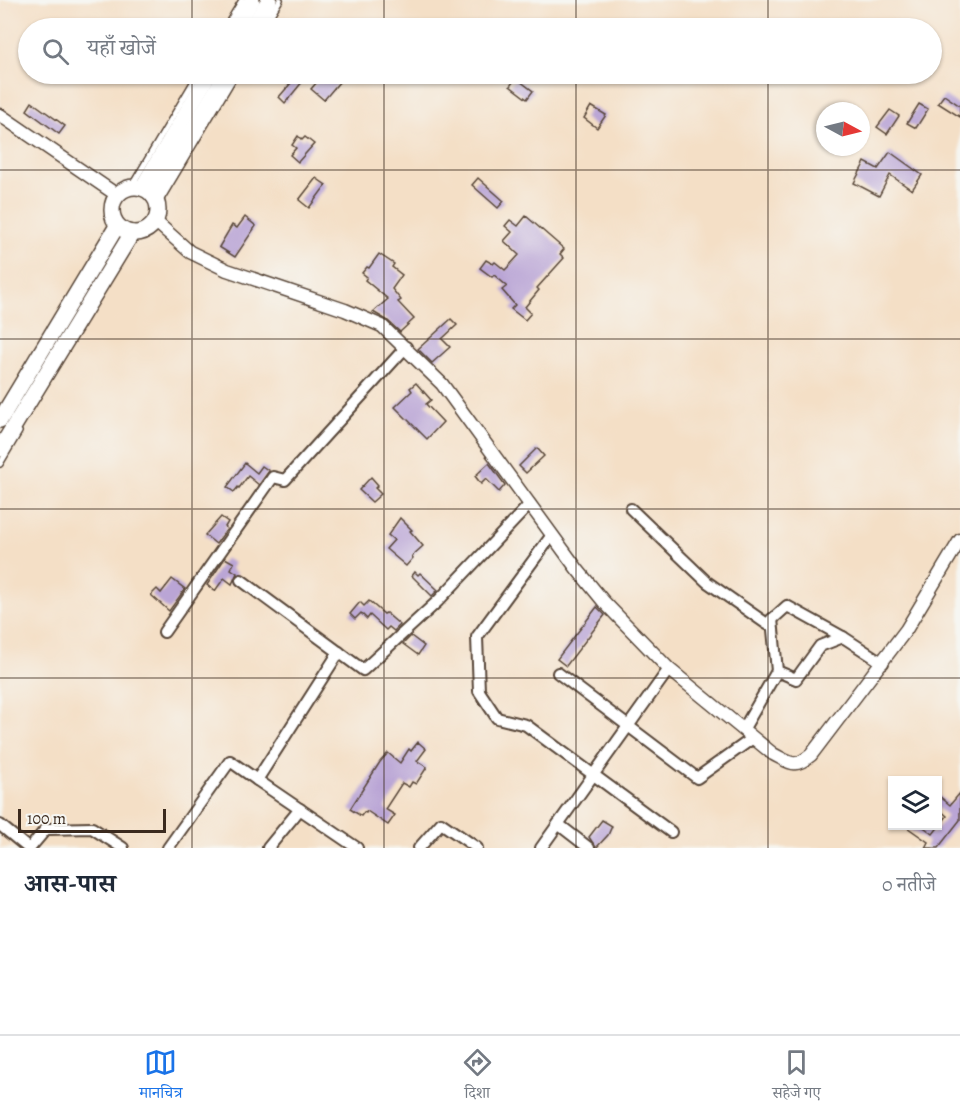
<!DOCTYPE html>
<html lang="hi">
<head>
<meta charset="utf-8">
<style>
	:root { --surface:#fff; --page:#f6f6f7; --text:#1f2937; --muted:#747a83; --line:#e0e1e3; --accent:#1a73e8 }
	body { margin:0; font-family:Alegreya,"Noto Serif Devanagari",serif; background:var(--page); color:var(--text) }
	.controls { position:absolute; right:18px; bottom:18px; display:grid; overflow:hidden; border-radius:0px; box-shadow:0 2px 4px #0004 }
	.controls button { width:54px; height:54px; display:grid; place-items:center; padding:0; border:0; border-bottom:2px solid var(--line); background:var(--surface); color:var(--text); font:30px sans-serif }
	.compass { position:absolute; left:816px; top:102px; width:54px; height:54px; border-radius:50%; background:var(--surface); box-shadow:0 2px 4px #0004; rotate:97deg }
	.scale { position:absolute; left:18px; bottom:15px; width:148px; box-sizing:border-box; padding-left:6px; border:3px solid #3b2a1e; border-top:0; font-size:16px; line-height:21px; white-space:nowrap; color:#3b2a1e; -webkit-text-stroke:4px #f6f6f2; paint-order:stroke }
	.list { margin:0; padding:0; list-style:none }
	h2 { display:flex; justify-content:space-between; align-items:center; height:78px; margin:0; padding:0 24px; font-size:26px }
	h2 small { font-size:20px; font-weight:400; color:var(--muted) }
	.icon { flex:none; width:33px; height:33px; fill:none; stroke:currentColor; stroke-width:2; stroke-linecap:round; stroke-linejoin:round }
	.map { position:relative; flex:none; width:960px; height:848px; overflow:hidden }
	.search { position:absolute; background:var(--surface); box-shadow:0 2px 4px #0004; left:18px; right:18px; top:18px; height:66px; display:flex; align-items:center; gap:15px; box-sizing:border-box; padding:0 21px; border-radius:33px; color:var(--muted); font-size:22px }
	.sheet { height:186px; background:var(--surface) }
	nav { display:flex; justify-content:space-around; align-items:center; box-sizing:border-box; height:84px; border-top:2px solid var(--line); background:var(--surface); font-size:16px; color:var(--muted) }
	nav a { display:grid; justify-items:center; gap:3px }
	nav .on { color:var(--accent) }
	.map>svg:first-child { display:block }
</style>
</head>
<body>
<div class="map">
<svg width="960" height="848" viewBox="0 0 960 848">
	<rect width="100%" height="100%" fill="#f6f6f2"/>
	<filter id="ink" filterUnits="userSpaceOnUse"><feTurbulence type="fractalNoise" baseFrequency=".0167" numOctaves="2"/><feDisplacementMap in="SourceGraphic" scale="12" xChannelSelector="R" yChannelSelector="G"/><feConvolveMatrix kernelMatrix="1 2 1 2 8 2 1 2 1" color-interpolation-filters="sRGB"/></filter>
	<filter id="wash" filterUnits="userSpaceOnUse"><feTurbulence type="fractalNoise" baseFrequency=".008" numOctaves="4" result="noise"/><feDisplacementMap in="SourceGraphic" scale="24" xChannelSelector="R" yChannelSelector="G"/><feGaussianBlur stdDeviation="1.35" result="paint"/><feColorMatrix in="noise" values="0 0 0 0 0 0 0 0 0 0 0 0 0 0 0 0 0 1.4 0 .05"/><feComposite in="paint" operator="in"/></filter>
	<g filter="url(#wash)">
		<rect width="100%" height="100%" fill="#f4dfc6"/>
		<g id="blocks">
			<g fill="#baa5d5">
				<polygon points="324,74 331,74 340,81 324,100 311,89"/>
				<polygon points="297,76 303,81 285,103 279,97"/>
				<polygon points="516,78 533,91 527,99 510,86"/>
				<polygon points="944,95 960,106 960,117 938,103"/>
				<polygon points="32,102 65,126 59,134 27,110"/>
				<polygon points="919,104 928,109 916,128 907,123"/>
				<polygon points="591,106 606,115 597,128 584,118"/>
				<polygon points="890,110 899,116 887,134 877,127"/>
				<polygon points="298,136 302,140 305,137 314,144 298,162 290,155 296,148 292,145"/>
				<polygon points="890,152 922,175 912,190 890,175 879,196 854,183 865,162 878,169"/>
				<polygon points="316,178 326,185 309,208 299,200"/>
				<polygon points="478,178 504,201 498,208 472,185"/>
				<polygon points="526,216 564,249 560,254 564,258 537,288 539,290 525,307 531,313 525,320 511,309 515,305 502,290 507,286 494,275 492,277 480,268 486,260 493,264 495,262 505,270 509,266 519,255 504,241 512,232 505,226 510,220 518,226"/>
				<polygon points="245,217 256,226 235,257 219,247 232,225 237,228"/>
				<polygon points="379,254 394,264 392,267 402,275 392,289 401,300 398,302 414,319 400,332 387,320 373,312 388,299 365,280 367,277 362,273 367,267 369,268"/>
				<polygon points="451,319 457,325 442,339 450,347 432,363 418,349"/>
				<polygon points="416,383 431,400 426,404 443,422 427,439 395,407 412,391 410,388"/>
				<polygon points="537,448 544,456 526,473 519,466"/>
				<polygon points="245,463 257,473 262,466 269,471 259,485 248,476 239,488 238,487 234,492 227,487"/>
				<polygon points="489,463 505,485 499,492 486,479 481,484 475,476"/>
				<polygon points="371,477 378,485 375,488 381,494 372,502 359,490"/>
				<polygon points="221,517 228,522 225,527 227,529 216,544 205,535"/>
				<polygon points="400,518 412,530 410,531 423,546 412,556 413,558 406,566 386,549 394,540 388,535"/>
				<polygon points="225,558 234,563 231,569 237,573 232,584 224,578 215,591 207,585"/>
				<polygon points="415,572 418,575 420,573 438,590 432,596 412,576"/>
				<polygon points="172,579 185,589 169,611 151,595 157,589 161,593"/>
				<polygon points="369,601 384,614 386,613 400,625 394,631 389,627 386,630 370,615 367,619 361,613 355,619 350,614 360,602 364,606"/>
				<polygon points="597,607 605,615 566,666 557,659"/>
				<polygon points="411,636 424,646 418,655 403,644"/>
				<polygon points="418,742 426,749 417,761 427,767 416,784 412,782 409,787 402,783 385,809 395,815 388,825 367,811 366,813 364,812 361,816 350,809 380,762 388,753 400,763 409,749 411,751"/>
				<polygon points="960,793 960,820 938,848 925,848 928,842 904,825 921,825 933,834 947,816 938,808 938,795 950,805"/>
				<polygon points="602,820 612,826 608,835 596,848 589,837"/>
			</g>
		</g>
	</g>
	<g filter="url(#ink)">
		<use href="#blocks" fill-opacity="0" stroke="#574537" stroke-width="1.5"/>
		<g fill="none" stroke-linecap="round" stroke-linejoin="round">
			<g stroke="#574537" stroke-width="8">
				<g id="service">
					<polyline points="225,28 242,0"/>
					<polyline points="263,28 280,0"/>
					<polyline points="131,187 198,74"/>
					<polyline points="157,206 236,74"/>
					<polyline points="0,464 19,432"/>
				</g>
			</g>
			<g stroke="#574537" stroke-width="14">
				<g id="minor">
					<polyline points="631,509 707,582 767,624 787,606 843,637 883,663"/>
					<polyline points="552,535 477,637 479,691 497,718 526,725 671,832"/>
					<polyline points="241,580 363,670 438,601 530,504"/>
					<polyline points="772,619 777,671 796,679 820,646 843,637"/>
					<polyline points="164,632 273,477 285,480 406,347"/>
					<polyline points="339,652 257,780 357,848"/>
					<polyline points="558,673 697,778 753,738"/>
					<polyline points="743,730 777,671"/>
					<polyline points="558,824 589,848"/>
					<polyline points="0,825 28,848"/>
					<polyline points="30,848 46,829 92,828 123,848"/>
					<polyline points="168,848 230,761 257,780"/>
					<polyline points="268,848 300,809"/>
					<polyline points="419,848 441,823 477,848"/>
					<polyline points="541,848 669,669"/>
				</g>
			</g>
			<g stroke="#574537" stroke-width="15">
				<g id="tertiary">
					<polyline points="0,115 117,195"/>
					<path d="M155,221L190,252L227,270L345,310L382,326L442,384L577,569L604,602L669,669L773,754C791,763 794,769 811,755L906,630L960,540"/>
				</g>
			</g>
			<g stroke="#574537" stroke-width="18">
				<g id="primary">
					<polyline points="235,28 252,0"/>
					<polyline points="252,28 269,0"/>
					<circle cx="135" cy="210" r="23"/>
					<polyline points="142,188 209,74"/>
					<polyline points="153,196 226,74"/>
					<polyline points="0,420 117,226"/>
					<polyline points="0,449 132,233"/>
				</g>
			</g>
			<use href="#service" stroke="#fff" stroke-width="5"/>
			<use href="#minor" stroke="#fff" stroke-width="10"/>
			<use href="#tertiary" stroke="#fff" stroke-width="12"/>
			<use href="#primary" stroke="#fff" stroke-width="15"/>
		</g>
	</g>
	<path fill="none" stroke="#3b2a1e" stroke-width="1.5" stroke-opacity="0.55" d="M192,0V28M384,0V28M576,0V28M768,0V28M192,74V848M384,74V848M576,74V848M768,74V848M0,170H960M0,339H960M0,509H960M0,678H960"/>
</svg>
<div class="controls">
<button><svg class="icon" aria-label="layers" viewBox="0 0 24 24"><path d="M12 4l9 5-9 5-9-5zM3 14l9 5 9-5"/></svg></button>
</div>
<svg class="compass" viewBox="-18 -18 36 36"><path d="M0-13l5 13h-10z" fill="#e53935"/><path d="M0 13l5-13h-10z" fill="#747a83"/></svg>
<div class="scale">100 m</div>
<div class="search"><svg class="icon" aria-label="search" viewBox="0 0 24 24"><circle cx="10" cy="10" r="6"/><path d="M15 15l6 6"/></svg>यहाँ खोजें</div>
</div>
<section class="sheet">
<h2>आस-पास<small>0 नतीजे</small></h2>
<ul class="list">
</ul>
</section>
<nav>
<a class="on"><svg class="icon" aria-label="map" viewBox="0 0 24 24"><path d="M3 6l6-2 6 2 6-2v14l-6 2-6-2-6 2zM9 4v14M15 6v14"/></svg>मानचित्र</a>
<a><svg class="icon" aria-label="directions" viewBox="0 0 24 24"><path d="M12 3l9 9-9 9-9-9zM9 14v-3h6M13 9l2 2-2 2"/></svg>दिशा</a>
<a><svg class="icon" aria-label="saved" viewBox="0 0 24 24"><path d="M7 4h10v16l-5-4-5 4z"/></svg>सहेजे गए</a>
</nav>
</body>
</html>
